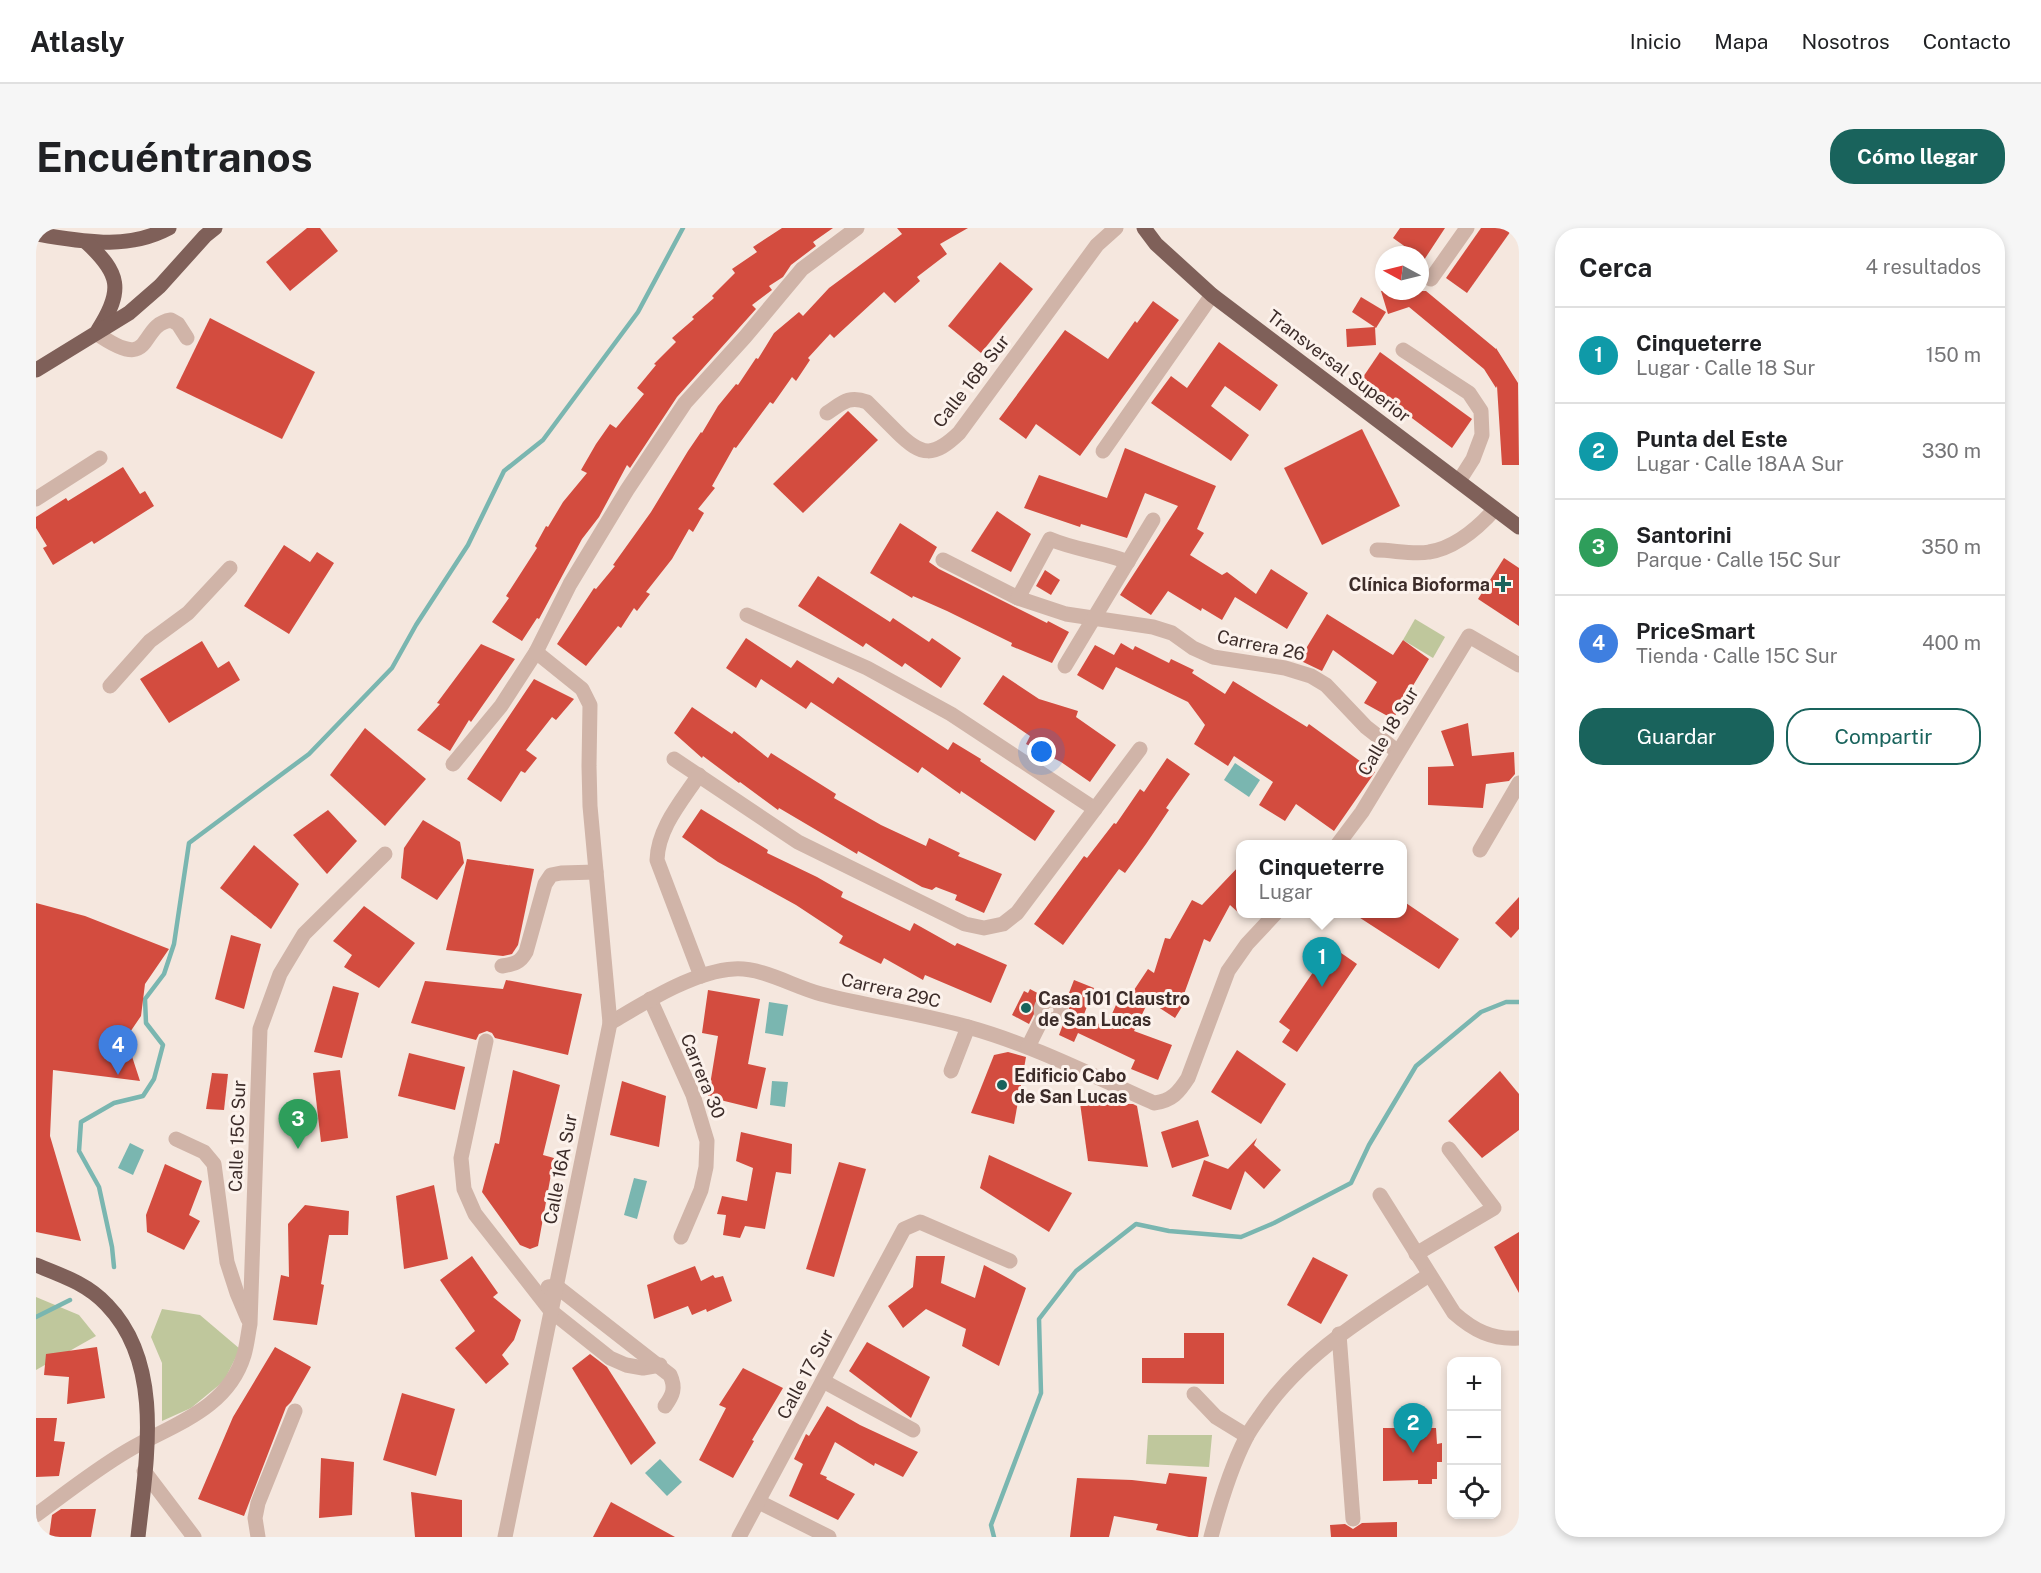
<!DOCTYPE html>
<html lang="es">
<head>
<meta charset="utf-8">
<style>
	:root { --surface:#fff; --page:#f6f6f6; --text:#202124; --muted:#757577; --line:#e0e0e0; --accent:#19635c }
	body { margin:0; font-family:"Public Sans",sans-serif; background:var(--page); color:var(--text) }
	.controls { position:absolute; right:18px; bottom:18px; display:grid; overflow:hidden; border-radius:12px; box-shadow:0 3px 9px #0003 }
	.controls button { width:54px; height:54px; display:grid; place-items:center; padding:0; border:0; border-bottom:2px solid var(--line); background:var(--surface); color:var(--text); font:30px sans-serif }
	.compass { position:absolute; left:1339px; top:18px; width:54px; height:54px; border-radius:50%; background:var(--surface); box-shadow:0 3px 9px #0003; rotate:277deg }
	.you { position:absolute; left:1006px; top:524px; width:21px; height:21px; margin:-15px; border:4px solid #fff; border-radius:50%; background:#1a73e8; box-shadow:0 0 0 9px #1a73e833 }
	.badge { display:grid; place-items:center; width:39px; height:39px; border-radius:50%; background:var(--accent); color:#fff; font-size:20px; font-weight:700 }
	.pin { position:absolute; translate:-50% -50px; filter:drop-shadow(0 2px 3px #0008) }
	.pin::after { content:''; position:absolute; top:32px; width:21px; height:18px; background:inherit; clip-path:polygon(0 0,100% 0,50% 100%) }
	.popup { position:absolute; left:1200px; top:612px; width:171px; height:78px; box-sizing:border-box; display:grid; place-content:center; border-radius:12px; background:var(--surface); filter:drop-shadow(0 2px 4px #0005); font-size:20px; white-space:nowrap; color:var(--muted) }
	.popup b { font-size:22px; color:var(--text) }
	.popup::after { content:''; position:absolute; left:50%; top:100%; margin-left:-12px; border:12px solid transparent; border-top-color:var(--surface) }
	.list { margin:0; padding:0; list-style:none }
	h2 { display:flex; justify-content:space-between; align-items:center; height:78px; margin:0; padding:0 24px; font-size:26px }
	h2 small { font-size:20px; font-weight:400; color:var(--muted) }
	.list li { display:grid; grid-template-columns:39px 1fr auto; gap:18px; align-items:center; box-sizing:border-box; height:96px; padding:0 24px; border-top:2px solid var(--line) }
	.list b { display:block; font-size:22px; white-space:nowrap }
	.list p { margin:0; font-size:20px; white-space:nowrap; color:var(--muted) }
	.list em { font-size:20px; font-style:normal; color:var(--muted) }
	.actions { display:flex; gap:12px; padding:18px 24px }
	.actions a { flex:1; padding:14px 0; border:2px solid var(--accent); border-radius:24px; text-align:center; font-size:21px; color:var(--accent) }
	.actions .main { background:var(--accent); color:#fff }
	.icon { flex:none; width:33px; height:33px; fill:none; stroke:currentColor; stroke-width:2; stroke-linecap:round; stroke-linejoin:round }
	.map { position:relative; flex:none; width:1483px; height:1309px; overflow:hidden; border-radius:24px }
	header { display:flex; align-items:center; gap:36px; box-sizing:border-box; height:84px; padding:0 30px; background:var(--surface); border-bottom:2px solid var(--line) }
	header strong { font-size:28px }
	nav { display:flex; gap:33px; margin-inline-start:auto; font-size:21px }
	.intro { display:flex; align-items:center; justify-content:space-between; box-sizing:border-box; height:144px; padding:0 36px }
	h1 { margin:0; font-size:42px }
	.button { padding:15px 27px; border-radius:24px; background:var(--accent); color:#fff; font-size:21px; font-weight:700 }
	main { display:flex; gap:36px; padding:0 36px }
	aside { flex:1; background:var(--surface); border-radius:24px; box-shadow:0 3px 9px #0003 }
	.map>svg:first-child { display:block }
</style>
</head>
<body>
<header>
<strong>Atlasly</strong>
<nav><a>Inicio</a><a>Mapa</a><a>Nosotros</a><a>Contacto</a></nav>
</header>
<div class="intro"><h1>Encuéntranos</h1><a class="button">Cómo llegar</a></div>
<main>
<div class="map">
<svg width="1483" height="1309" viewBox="0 0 1483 1309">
	<rect width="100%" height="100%" fill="#f5e7de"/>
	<g fill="#bfc79c">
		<polygon points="1379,391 1409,409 1397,430 1367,412"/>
		<polygon points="0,1069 43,1087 60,1108 0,1142"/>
		<polygon points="126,1081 164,1087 204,1121 188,1153 155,1180 126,1193 126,1135 115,1109"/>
		<polygon points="1112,1207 1176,1207 1173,1239 1110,1236"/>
	</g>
	<g fill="#7ab6b0">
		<polygon points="1199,535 1224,552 1213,569 1188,552"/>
		<polygon points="733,774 752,777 747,808 729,805"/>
		<polygon points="736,853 752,854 749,879 734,877"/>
		<polygon points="94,915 108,922 97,947 82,940"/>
		<polygon points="598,950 611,953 601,991 588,987"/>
		<polygon points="624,1231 646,1254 631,1268 609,1245"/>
	</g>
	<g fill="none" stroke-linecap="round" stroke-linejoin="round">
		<g stroke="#7ab6b0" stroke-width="4.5">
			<polyline points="78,1039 76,1019 63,959 43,923 45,894 78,875 107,868 118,851 127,817 110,795 109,771 128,746 138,716 153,615 273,526 356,440 380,397 432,317 468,243 507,212 602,84 647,0"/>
			<polyline points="0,1089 34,1072"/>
			<polyline points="958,1309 955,1297 1005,1165 1003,1091 1040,1043 1100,996 1133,1003 1205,1009 1238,995 1315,955 1333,917 1380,838 1445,784 1470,774 1483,774"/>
		</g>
	</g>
	<g fill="#d34c3f">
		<polygon points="271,0 284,0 302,23 254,63 230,34"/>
		<polygon points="746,0 797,0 777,14 780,18 755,37 747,49 733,58 736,62 716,77 720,81 641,169 594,240 591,237 563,289 546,311 503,391 501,390 486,413 456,394 473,370 470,368 501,320 499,318 510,298 512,299 527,274 551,245 545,242 560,216 574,196 580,200 608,166 601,160 620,137 618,136 640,114 636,110 658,91 656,89 678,70 676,68 699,45 696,41 721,24 717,19"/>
		<polygon points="861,0 932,0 904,16 911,26 881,49 884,53 859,75 848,64 798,110 794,106 772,130 774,132 760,153 756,149 737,176 734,174 700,220 698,219 676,258 679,260 662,281 668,285 657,304 653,301 636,331 610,364 614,366 601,383 598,380 585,400 582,398 550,438 521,416 558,360 560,361 579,338 577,337 615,284 652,223 665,204 666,205 682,178 700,156 702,157 720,130 722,131 738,105 763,84 767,88 793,60 866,6"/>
		<polygon points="1364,0 1409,0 1388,32 1384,27 1381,27 1357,10"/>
		<polygon points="1445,0 1477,0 1431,65 1410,50"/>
		<polygon points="964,34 997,61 945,125 912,98"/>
		<polygon points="1345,63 1390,63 1460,121 1460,120 1482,155 1483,237 1466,237 1461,158 1460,160 1448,141 1373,79 1352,86"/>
		<polygon points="1325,69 1350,84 1340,100 1316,84"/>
		<polygon points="1117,73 1143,92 1044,228 1000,196 990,211 963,191 1029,102 1072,131 1099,93 1101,95"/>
		<polygon points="174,90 279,144 246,211 140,160"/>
		<polygon points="1339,99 1340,117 1311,119 1310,101"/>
		<polygon points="1183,114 1242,157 1224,183 1189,158 1175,178 1213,207 1195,233 1115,175 1135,148 1151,160"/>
		<polygon points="1344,124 1436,191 1416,220 1325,152"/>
		<polygon points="812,183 842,212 767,285 737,256"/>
		<polygon points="1326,201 1364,278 1286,317 1248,240"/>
		<polygon points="1089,220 1180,258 1161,301 1168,305 1154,327 1186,347 1191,344 1220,366 1235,341 1272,365 1251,401 1199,369 1186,392 1166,380 1165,383 1132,363 1115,387 1084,367 1142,278 1109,265 1091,310 1045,296 1044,299 988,280 1003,247 1071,270"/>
		<polygon points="87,239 104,266 109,263 118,278 58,316 56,313 17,337 7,320 11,318 0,300 0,289 30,270 32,273"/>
		<polygon points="961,283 995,306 975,344 935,323"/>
		<polygon points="864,295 901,319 893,334 903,341 1011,395 1012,393 1033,404 1016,435 975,418 976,415 911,383 877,368 876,370 834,345"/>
		<polygon points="248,317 274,334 281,324 298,335 253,406 208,378"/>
		<polygon points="1468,330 1483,340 1483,398 1442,371"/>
		<polygon points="1009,342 1024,352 1015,367 1000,358"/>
		<polygon points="782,348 854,394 857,390 893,414 896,410 925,430 905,460 869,435 866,439 830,415 827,419 762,378"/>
		<polygon points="1291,386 1357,427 1367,412 1393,431 1357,491 1328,475 1341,454 1297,422 1286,443 1263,432"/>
		<polygon points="710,410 755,440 761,432 797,456 802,449 912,522 917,514 945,531 944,533 1019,583 999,613 925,563 924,566 886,539 882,545 775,474 770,481 725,451 720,460 690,440"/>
		<polygon points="166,413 182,440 193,433 204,452 133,495 104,451"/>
		<polygon points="1085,415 1097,422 1099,418 1133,435 1135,431 1158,442 1156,445 1189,466 1197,453 1271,499 1273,496 1339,544 1298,603 1260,576 1249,593 1223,577 1237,554 1198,528 1192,538 1158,516 1169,497 1152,474 1080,439 1067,462 1041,447 1059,417 1078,427"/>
		<polygon points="445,416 479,431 435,494 433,492 414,523 381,502 404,476 401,475"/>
		<polygon points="967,447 1003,471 1042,483 1040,489 1080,517 1054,554 1025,534 990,516 994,508 947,476"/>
		<polygon points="498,451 538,471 520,492 516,489 490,522 501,530 489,545 485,543 465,574 431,551"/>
		<polygon points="656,479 696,506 698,503 732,530 735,525 800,566 798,570 845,597 890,618 893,610 924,625 922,628 966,646 948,685 919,672 921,667 900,659 896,662 886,659 822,623 821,626 743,580 742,582 704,554 703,555 667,528 666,530 638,505"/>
		<polygon points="1432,495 1436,528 1478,524 1479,546 1473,553 1450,556 1447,580 1392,577 1392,539 1418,538 1405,503"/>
		<polygon points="329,500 390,551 349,598 294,547"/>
		<polygon points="1131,530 1154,546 1130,580 1133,582 1110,616 1089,645 1083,641 1027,717 998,696 1048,628 1051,630 1078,595 1080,596 1104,561 1108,564"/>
		<polygon points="665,581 732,622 731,625 781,649 807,664 805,669 874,703 878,695 919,718 921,715 971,737 955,775 889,747 887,752 848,730 845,736 803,715 807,708 760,677 682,634 646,609"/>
		<polygon points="292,582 321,613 291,646 257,607"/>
		<polygon points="387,592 424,614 428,635 401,672 365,650 368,620"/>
		<polygon points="218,617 263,656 235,701 184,660"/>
		<polygon points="431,631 498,641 482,717 476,726 467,728 410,722"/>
		<polygon points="1205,636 1205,687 1194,677 1174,714 1168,711 1148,766 1152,769 1139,790 1116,775 1114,778 1111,776 1098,803 1136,817 1122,852 1095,841 1099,832 1042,805 1038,814 1023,807 1038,767 1033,765 1038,752 1058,760 1047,789 1070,799 1080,777 1086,780 1112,741 1118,745 1129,710 1134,711 1156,672 1166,677"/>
		<polygon points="1483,669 1483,701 1475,710 1459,695"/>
		<polygon points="1367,673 1423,711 1403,741 1318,686 1367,686"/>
		<polygon points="0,675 49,688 133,721 109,756 105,788 90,810 104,853 17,842 14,908 45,1013 0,1004"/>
		<polygon points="328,678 379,715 343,760 308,739 316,727 297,713"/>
		<polygon points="195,707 225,716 208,781 179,771"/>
		<polygon points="1295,718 1321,736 1261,824 1246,814 1254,802 1243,794"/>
		<polygon points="470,752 546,766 532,827 459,810 456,805 451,803 443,806 440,812 375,795 389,753 467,761"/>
		<polygon points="297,758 323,765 306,830 278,824"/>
		<polygon points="994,761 1007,768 993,796 976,787 988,763 992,765"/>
		<polygon points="672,762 724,771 712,836 730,840 721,881 672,869 682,808 666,805"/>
		<polygon points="1201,822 1250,856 1225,896 1175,864"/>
		<polygon points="972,824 990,829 978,896 935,885 958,827"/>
		<polygon points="373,825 429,839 419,882 362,868"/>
		<polygon points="304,842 312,910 285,914 277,845"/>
		<polygon points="477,842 524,857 507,927 518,930 502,1018 494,1021 484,1017 446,964 459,915 463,916"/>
		<polygon points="1464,843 1483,866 1483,902 1446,930 1412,893"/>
		<polygon points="176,845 192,846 188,882 170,881"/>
		<polygon points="586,853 630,868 623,919 574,907"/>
		<polygon points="1044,875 1097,876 1101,878 1112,939 1052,933"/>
		<polygon points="1162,892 1173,928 1136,940 1125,904"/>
		<polygon points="705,904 756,916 755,946 740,944 729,1001 709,998 704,1010 687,1007 690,987 681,986 686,968 711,973 717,940 700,933"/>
		<polygon points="1221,910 1218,917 1245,942 1228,961 1209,943 1195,982 1156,968 1168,932 1192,941"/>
		<polygon points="953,927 1036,965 1013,1004 944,960"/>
		<polygon points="803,934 830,941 798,1049 770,1041"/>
		<polygon points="129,936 166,953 153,987 164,993 148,1022 111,1004 110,987"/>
		<polygon points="398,957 412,1031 368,1041 360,968"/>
		<polygon points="269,977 313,983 312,1007 293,1007 285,1056 288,1057 281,1097 237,1092 245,1047 253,1049 252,996"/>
		<polygon points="1483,1004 1483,1065 1458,1019"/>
		<polygon points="436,1028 462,1065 457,1069 485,1092 478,1112 466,1127 473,1136 450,1156 419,1120 439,1103 404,1052"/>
		<polygon points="880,1028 909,1028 905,1055 939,1070 948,1037 990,1060 963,1138 926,1118 930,1101 890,1081 867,1100 852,1078 877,1059"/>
		<polygon points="1277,1029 1312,1047 1285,1096 1251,1077"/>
		<polygon points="659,1038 665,1053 677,1047 679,1050 687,1048 696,1073 671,1084 670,1081 656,1087 652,1078 618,1091 611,1057"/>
		<polygon points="1148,1105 1188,1105 1188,1156 1106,1155 1106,1130 1148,1130"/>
		<polygon points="831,1114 894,1149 875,1190 813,1143"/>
		<polygon points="61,1119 69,1170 31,1176 33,1149 8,1147 10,1126"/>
		<polygon points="239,1119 275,1139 255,1174 250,1179 208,1288 162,1271 197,1189"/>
		<polygon points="554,1126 571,1139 620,1215 595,1237 536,1140"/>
		<polygon points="707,1140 747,1160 716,1212 718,1213 697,1250 663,1232 690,1180 683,1177"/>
		<polygon points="366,1165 419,1181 400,1248 347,1232"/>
		<polygon points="791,1178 824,1197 882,1224 867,1249 839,1235 838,1238 799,1214 784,1246 791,1249 790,1251 819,1266 802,1292 753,1268 767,1236 758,1231 770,1206 773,1208"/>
		<polygon points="0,1190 21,1190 18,1213 29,1214 23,1248 0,1249"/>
		<polygon points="1347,1200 1400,1200 1401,1216 1406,1215 1406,1234 1401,1234 1401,1251 1396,1251 1396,1256 1382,1256 1382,1252 1347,1253"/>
		<polygon points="285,1230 318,1234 316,1287 283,1290"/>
		<polygon points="1133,1245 1171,1249 1162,1309 1153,1309 1120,1302 1122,1296 1078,1288 1073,1309 1034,1309 1041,1250 1096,1252 1130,1256"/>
		<polygon points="375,1264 426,1272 426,1309 379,1309"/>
		<polygon points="575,1274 639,1309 557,1309"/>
		<polygon points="25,1281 60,1281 55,1309 13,1309 16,1287"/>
		<polygon points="1361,1294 1361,1309 1295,1309 1294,1297 1309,1296 1317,1301 1326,1295"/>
	</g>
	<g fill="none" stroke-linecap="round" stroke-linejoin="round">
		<g stroke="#d0b4a8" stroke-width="15">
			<polyline points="1395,51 1431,0"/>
			<path d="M60,105C120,147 101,97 135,92L142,96L151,110"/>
			<polyline points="1367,122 1433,165 1445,183 1446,207 1437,231 1423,253"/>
			<path d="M791,185C806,175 813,167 831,174C841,184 851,194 861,204C886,229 898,229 923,205L1061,17L1080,0"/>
			<polyline points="1067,223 1176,67"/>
			<polyline points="0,271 64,230"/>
			<path d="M1341,322C1357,322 1377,327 1393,324C1419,320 1442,300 1459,281"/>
			<polyline points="907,332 982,370 1030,386 1117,399 1136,405 1157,420 1177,429 1249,440 1275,448 1290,457 1330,499 1362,524"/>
			<path d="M982,370L1014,311C1039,322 1067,324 1092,334"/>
			<polyline points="711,387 831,440 915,486 1059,581"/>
			<polyline points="1029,438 1117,292"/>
			<polyline points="74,458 114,413 152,385 194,340"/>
			<polyline points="638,531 762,614 929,696 948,700 967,696 981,685 1104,521"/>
			<polyline points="417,536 465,478 500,424 534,356 591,262 649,175 709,109 766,41 821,0"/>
			<path d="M663,547C645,574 622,600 621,632L665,748"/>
			<polyline points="1302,616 1326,584 1433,408 1483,437"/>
			<polyline points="1444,622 1483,555"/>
			<path d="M466,738C478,736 484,735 490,724L509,656L515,647L525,645L560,644"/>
			<polyline points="614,771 657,867 671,913 670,939 665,962 645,1009"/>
			<circle cx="1015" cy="782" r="10"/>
			<path d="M574,795C608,775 658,743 698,741C726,739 758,759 785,766C834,779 884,785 932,799C997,817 1057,848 1118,875C1136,873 1143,864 1152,850L1192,743L1211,716L1239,686"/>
			<polyline points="450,813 425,930 428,961 439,986 515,1083 574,1130 590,1137 607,1140 624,1137"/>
			<polyline points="992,819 1007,789"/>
			<polyline points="915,843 932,799"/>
			<polyline points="140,911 168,924 178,936 191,1034 201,1065 212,1091"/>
			<path d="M1344,967L1418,1085C1437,1102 1456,1112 1483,1110"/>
			<polyline points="1380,1026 1458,980 1413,921"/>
			<path d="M512,1059L520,1058L634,1147C640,1160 637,1167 629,1178"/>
			<polyline points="1303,1106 1317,1291"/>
			<polyline points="787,1153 877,1202"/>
			<polyline points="1158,1166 1180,1189 1211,1208"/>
			<polyline points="108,1243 158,1309"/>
			<polyline points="723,1274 793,1309"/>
			<path d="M0,1287C30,1265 59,1242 91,1223C134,1197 191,1183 208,1127C211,1117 212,1106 214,1096L224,801L244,746L268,706L349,626"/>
			<polyline points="222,1309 219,1290 222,1275 259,1183"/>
			<polyline points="469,1309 574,795 554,578 553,538 554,477 546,461 500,424"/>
			<polyline points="703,1309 868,1001 884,994 974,1033"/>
			<path d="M1175,1309C1184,1275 1194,1241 1210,1210C1214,1202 1220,1194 1225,1187C1267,1125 1331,1088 1393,1047"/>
		</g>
		<g stroke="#7f6059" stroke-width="15">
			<polyline points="1108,0 1120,16 1176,67 1483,299"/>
			<path d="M0,6C46,13 90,23 133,0"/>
			<path d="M50,14C84,45 88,62 62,102"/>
			<polyline points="0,142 93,85 124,58 169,8 179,0"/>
			<path d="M0,1037C25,1047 52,1056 71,1077C129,1137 110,1234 102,1309"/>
		</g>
	</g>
	<g fill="#19635c" stroke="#fcf2ec" stroke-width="2">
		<path d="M1464 347h6v6h6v6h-6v6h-6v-6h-6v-6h6z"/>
		<circle cx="990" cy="780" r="6"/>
		<circle cx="966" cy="857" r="6"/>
	</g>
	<g text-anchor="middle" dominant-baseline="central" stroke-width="6" stroke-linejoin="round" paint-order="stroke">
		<g font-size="18" fill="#3c2c29" stroke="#fcf2ec">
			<text transform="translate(1303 138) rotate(37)">Transversal Superior</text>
			<text transform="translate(935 153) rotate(-52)">Calle 16B Sur</text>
			<text transform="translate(1225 417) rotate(12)">Carrera 26</text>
			<text transform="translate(1352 503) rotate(-59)">Calle 18 Sur</text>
			<text transform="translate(855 762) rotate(13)">Carrera 29C</text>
			<text transform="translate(667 848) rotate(68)">Carrera 30</text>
			<text transform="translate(201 908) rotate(-88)">Calle 15C Sur</text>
			<text transform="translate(524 941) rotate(-79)">Calle 16A Sur</text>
			<text transform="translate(769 1146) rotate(-62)">Calle 17 Sur</text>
		</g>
		<g font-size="18" font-weight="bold" fill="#3c2c29" stroke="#fcf2ec" text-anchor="start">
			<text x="1454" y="356" text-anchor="end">Clínica Bioforma</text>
			<text x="1002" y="770">Casa 101 Claustro<tspan x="1002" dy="21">de San Lucas</tspan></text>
			<text x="978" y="847">Edificio Cabo<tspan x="978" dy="21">de San Lucas</tspan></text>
		</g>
	</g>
</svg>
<div class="controls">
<button>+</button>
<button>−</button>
<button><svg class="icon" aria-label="locate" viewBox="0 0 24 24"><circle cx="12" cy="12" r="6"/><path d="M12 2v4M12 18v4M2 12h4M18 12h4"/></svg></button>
</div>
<svg class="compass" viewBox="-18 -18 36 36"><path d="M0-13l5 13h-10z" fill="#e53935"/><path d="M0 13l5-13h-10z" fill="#757577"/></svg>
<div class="you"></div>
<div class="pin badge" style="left:1286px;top:759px;background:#0f9aa8">1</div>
<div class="popup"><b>Cinqueterre</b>Lugar</div>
<div class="pin badge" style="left:1377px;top:1225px;background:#0f9aa8">2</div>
<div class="pin badge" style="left:262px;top:921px;background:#2e9e5b">3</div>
<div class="pin badge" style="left:82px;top:847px;background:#3f7fe0">4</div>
</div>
<aside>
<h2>Cerca<small>4 resultados</small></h2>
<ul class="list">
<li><span class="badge" style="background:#0f9aa8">1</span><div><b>Cinqueterre</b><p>Lugar · Calle 18 Sur</p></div><em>150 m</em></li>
<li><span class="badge" style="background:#0f9aa8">2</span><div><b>Punta del Este</b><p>Lugar · Calle 18AA Sur</p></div><em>330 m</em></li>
<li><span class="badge" style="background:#2e9e5b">3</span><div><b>Santorini</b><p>Parque · Calle 15C Sur</p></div><em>350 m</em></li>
<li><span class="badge" style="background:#3f7fe0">4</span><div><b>PriceSmart</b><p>Tienda · Calle 15C Sur</p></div><em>400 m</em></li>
</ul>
<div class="actions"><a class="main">Guardar</a><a>Compartir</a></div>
</aside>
</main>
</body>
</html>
